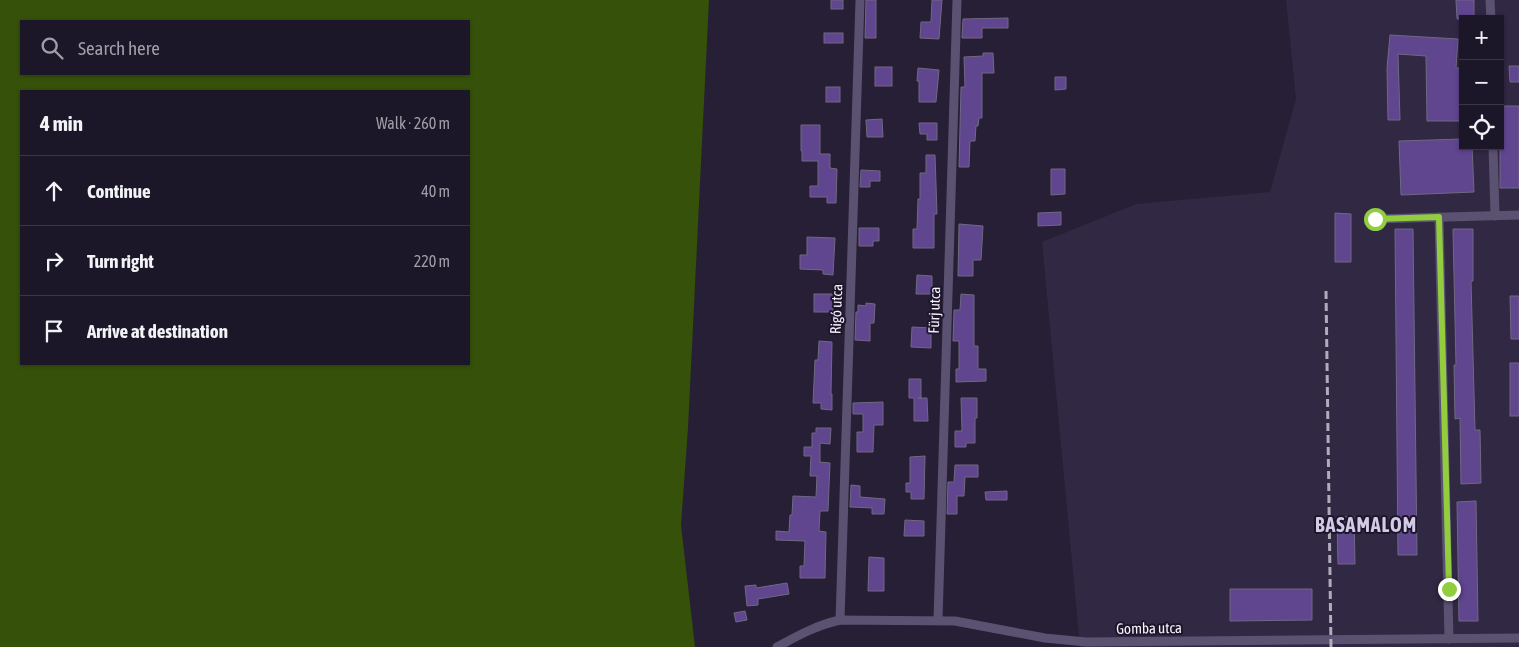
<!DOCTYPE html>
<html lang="en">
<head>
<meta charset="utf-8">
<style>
	:root { --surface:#1c1728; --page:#252030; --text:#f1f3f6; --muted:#a09fa8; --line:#3a3645 }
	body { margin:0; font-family:"Asap Condensed",sans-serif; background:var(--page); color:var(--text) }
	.controls { position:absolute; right:15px; top:15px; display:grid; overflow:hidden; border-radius:0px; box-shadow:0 1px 4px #0004 }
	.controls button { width:45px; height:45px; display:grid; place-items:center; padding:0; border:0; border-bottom:1px solid var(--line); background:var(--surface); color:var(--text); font:25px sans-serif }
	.stop { position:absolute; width:15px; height:15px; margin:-11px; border:4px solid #91cd3f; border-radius:50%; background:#fff }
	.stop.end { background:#91cd3f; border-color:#fff; box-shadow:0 1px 5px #0008 }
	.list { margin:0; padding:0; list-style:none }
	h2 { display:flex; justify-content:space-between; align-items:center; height:65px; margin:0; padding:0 20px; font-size:21px }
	h2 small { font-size:16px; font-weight:400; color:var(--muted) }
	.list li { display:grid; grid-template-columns:32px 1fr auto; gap:15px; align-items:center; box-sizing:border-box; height:70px; padding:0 20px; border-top:1px solid var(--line) }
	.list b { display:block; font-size:19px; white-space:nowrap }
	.list em { font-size:16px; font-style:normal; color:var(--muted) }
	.icon { flex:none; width:28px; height:28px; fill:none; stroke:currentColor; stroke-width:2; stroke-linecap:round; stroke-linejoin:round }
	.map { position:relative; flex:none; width:1519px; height:647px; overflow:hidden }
	.search { position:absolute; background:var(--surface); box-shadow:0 1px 4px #0004; left:20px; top:20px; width:450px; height:55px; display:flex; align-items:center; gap:12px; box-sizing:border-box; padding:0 18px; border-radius:0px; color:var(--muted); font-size:19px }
	.panel { position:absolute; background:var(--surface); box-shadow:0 1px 4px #0004; left:20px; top:90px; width:450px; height:275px; border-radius:0px }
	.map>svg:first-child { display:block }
</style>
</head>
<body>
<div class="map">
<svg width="1519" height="647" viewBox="0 0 1519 647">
	<rect width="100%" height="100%" fill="#261f35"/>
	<path fill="#312844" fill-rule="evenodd" d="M1286,0H1519V647H1080L1042,242L1136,204L1270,192L1296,99ZM1463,19H1500V146H1463Z"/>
	<path fill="#35510a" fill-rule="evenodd" d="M0,0H709L688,428L681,525L695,647H0ZM21,21H469V74H21ZM21,91H469V364H21Z"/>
	<g fill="#60458f" stroke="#706982">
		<rect x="831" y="0" width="12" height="9"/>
		<polygon points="866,0 876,0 876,38 865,38"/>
		<polygon points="932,0 942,0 939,39 920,38 921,22 931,22"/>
		<polygon points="1456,0 1474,0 1474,19 1457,19"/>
		<polygon points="1008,18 1008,28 982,28 982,38 962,38 963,19"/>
		<rect x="824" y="33" width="19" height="10"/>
		<polygon points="1390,35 1458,39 1456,68 1463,68 1463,121 1427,121 1426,56 1398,54 1400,120 1388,120 1387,68"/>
		<polygon points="983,53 993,53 994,73 982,73 982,118 979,118 978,126 976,126 975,141 970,141 969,167 959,167 961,87 965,87 964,57 983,56"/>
		<polygon points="1509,66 1519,66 1519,82 1510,82"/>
		<rect x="875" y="67" width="17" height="19"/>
		<polygon points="918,68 939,70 936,102 919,102 919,81 917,81"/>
		<polygon points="1055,77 1066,77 1066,89 1055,90"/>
		<rect x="826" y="87" width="14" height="15"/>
		<rect x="1500" y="106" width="19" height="82"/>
		<polygon points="882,119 883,137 867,137 866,120"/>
		<polygon points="919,123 937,123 937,140 927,140 927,134 920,134"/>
		<polygon points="801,125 820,125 820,154 830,154 830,168 837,169 836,203 827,203 827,197 810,197 810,186 818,186 818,161 802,161 802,151 801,151"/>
		<polygon points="1463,139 1463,146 1472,146 1474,192 1401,195 1399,141"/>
		<polygon points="926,155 935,155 937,214 934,214 934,248 913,248 913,229 917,229 918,199 920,199 920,173 926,173"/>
		<polygon points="1051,169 1065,169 1065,194 1051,195"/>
		<polygon points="861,170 880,171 880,181 870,181 870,187 860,187"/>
		<polygon points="1061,212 1061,225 1038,226 1038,213"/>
		<polygon points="1335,213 1351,214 1351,262 1335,262"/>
		<polygon points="959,224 983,226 981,260 973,260 973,276 958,276"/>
		<polygon points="859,228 879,228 879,241 873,241 873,246 859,246"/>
		<polygon points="1395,229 1413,229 1417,555 1398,555"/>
		<polygon points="1453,229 1473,229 1473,281 1471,281 1475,430 1480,430 1481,483 1461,484 1460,418 1455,419 1454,365 1456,365"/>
		<polygon points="807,237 835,238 833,275 823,274 823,270 800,269 800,255 807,255"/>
		<polygon points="917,275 932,276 932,294 916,294"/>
		<rect x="814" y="294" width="19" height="18"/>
		<polygon points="961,294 974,295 974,346 978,346 978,369 986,369 986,381 956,382 956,369 959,369 959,341 953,341 954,310 960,310"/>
		<polygon points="1510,296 1519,296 1519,339 1511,339"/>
		<polygon points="866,303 875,304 874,323 870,323 870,341 855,340 856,312 858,312 858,305 866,306"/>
		<polygon points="912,327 931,328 931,348 911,347"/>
		<polygon points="819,341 832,342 831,394 832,394 832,410 821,409 821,403 813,403 815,360 818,360"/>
		<rect x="1510" y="363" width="9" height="53"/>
		<polygon points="909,379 921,379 921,398 918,398 927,398 928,421 914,421 914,398 909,398"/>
		<polygon points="961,398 977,398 977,418 975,418 975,443 966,443 966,447 955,447 955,431 962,431"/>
		<polygon points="883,402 883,425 874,425 873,452 857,452 857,432 863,432 863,414 853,414 853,403"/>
		<polygon points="816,428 831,428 830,444 820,443 820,462 830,463 828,511 820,511 819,531 826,532 825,578 800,578 800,566 804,566 805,541 776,540 776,531 789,532 790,515 792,515 793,496 816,497 817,476 810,476 811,456 804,456 804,447 812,447 812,433 816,433"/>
		<polygon points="925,456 924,499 911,499 911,492 906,492 906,483 910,483 910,457"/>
		<polygon points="955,465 978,465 978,477 965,477 964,496 957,496 957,514 947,514 948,482 954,482"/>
		<polygon points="851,485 860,486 860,497 885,499 884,514 872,514 872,508 850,507"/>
		<polygon points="1007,491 1007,500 986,500 985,492"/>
		<polygon points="1476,501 1478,621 1459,621 1457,502"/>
		<polygon points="1354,516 1355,564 1338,564 1337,517"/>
		<polygon points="905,520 924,521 924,536 904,536"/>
		<polygon points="869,557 884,558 884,591 868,591"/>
		<polygon points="787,583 789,594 758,599 758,605 747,606 745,586 756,585 756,588"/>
		<polygon points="1230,589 1312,589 1312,620 1230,621"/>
		<polygon points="745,611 747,620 736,622 734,613"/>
	</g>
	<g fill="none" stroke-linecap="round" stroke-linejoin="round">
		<g stroke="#5b5171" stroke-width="9">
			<polyline points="1490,0 1491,19"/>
			<polyline points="1493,146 1495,216"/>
			<polyline points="1439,217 1449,639"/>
			<polyline points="1375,219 1519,215"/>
			<polyline points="840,620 860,0"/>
			<polyline points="938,620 957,0"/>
			<path d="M777,647C797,636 817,625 840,620L955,621L1045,638L1086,642L1519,638"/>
		</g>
		<polyline stroke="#b0acbb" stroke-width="3" stroke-dasharray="8 4" stroke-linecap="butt" points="1326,291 1331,647"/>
	</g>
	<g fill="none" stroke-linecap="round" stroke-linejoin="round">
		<polyline stroke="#91cd3f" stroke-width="6" points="1375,219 1439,217 1449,589"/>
	</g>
	<g text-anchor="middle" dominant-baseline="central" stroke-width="4" stroke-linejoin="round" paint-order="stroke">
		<g font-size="15" fill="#f5f2fe" stroke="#1d162b">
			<text transform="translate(836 309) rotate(-88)">Rigó utca</text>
			<text transform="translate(934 310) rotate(-88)">Fürj utca</text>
			<text transform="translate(1149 628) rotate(-1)">Gomba utca</text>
		</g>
		<g font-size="20" font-weight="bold" letter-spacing="1" fill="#d2cae7" stroke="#1d162b">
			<text x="1366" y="524">BASAMALOM</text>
		</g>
	</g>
</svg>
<div class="controls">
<button>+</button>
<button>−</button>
<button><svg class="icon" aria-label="locate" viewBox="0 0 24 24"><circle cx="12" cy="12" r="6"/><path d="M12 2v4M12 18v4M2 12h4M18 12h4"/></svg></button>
</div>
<div class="stop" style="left:1375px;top:219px"></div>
<div class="stop end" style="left:1449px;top:589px"></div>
<div class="search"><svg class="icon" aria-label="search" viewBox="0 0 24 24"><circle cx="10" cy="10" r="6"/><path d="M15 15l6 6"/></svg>Search here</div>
<section class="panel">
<h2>4 min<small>Walk · 260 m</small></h2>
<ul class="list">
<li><svg class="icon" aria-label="ahead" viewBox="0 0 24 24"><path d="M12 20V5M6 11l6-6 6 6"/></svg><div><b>Continue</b></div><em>40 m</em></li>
<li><svg class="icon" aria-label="right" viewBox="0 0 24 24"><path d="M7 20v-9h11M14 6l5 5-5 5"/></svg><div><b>Turn right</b></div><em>220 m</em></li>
<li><svg class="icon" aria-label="arrive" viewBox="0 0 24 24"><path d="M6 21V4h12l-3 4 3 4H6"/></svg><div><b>Arrive at destination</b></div></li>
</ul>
</section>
</div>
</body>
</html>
